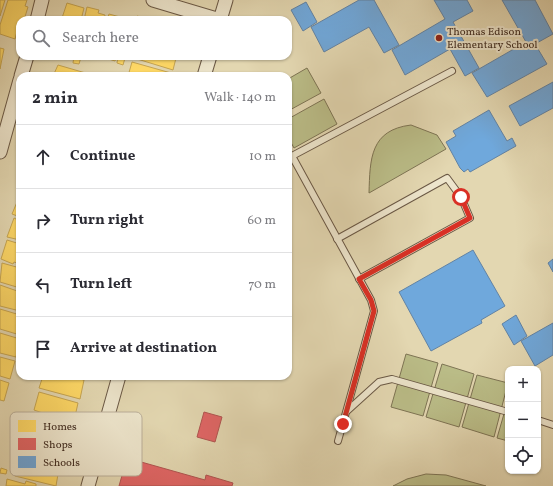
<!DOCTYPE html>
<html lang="en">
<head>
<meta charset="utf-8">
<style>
	:root { --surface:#fff; --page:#f2f2f3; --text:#2b2b33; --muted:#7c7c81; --line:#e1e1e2 }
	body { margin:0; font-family:Vollkorn,serif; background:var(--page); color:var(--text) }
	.controls { position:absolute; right:12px; bottom:12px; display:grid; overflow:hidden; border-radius:8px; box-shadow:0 1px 3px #0004 }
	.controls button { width:36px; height:36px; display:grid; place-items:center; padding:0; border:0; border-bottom:1px solid var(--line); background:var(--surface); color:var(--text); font:20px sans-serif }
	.stop { position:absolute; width:12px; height:12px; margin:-9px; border:3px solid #d93025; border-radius:50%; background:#fff }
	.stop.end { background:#d93025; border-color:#fff; box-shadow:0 1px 4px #0008 }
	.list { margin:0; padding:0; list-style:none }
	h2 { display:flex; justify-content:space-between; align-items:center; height:52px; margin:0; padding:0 16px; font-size:17px }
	h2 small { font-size:13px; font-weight:400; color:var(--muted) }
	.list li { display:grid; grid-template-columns:26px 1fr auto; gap:12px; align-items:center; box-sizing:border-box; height:64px; padding:0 16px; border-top:1px solid var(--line) }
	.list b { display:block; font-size:15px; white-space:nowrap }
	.list em { font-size:13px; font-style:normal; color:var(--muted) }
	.icon { flex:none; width:22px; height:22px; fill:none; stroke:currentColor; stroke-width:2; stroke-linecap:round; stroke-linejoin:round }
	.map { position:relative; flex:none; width:553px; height:486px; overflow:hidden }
	.search { position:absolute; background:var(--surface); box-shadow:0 1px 3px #0004; left:16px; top:16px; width:276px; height:44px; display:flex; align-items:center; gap:10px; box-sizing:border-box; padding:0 14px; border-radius:12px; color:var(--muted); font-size:15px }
	.panel { position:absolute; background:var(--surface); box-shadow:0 1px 3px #0004; left:16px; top:72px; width:276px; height:308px; border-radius:12px }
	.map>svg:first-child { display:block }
</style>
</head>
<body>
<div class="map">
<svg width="553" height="486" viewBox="0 0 553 486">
	<rect width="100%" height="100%" fill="#e3d7b1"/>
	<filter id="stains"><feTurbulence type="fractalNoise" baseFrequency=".005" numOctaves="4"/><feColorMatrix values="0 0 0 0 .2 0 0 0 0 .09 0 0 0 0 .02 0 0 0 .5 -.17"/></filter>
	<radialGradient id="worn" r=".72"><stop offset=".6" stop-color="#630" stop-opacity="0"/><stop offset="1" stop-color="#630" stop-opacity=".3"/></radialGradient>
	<g fill="#babc87" stroke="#7e7454">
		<polygon points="307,68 321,93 288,111 288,79"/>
		<polygon points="324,99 337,124 294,148 288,137 288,119"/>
		<path d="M411,125L437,135L446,149L369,193C370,159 370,130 411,125Z"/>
		<polygon points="406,354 438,363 423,416 391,407"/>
		<polygon points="442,364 474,374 459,427 426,417"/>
		<polygon points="477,375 508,383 494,437 462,427"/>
		<polygon points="508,400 508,441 497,438"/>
		<polygon points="426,474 446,475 486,486 393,486 407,479"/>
	</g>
	<g fill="#ffd966" stroke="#c6a551">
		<polygon points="0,0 5,0 0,16"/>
		<polygon points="8,0 27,0 25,6 28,7 24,20 20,20 15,39 0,34 0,25"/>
		<polygon points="67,3 84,8 81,20 58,20 59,17 62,18"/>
		<polygon points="87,7 99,10 98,13 105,15 104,20 84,20"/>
		<polygon points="109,14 120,17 119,19 124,20 107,20"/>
		<polygon points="137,16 151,20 130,20 130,17 136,19"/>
		<polygon points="0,48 4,49 0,69"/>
		<polygon points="74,56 81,57 79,64 73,63"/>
		<polygon points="99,56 117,56 115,61"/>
		<polygon points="118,56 125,58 123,65 117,63"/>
		<polygon points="134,56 176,56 176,58 173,70 134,58"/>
		<polygon points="132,62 171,73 170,76 128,76"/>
		<polygon points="58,65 96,76 53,76"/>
		<polygon points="20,195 20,217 12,214"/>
		<polygon points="14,218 20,221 20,240 7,237"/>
		<polygon points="7,240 20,244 20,264 14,262 13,264 1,259"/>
		<polygon points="2,263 20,268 20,288 0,282"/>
		<polygon points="0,285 20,292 20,311 0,306"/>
		<polygon points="0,309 20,315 20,335 0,329"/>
		<polygon points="0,333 20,339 16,357 0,353"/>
		<polygon points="0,357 15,361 10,379 0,376"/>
		<polygon points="43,376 67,376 84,380 80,399 39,388"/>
		<polygon points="0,380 9,383 4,401 0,400"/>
		<polygon points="39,392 78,403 74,421 65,419 65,421 34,410"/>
		<polygon points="20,457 59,468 56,486 15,476"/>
		<polygon points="1,468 7,470 6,474 0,473"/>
		<polygon points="7,479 25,484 26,481 36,484 36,486 6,486"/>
	</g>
	<g fill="#e06666" stroke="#b15551">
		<polygon points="204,412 222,417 215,442 197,437"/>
		<polygon points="127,458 205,480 206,475 233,483 232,486 119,486"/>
	</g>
	<g fill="#6fa8dc" stroke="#6283a4">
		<polygon points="359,0 374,0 399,45 384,53 369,27 324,52 311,27"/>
		<polygon points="434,0 467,0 473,11 453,22 479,68 465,76 450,49 405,75 392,50 445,19"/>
		<polygon points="502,0 535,0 553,34 535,44 547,64 487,97 472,73 526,42"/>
		<polygon points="306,2 317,22 303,31 291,10"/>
		<polygon points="553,82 553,108 520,126 509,106"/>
		<polygon points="489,110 507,141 512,138 516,146 470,172 468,169 464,172 460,168 446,142 456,136 453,131"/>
		<polygon points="473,250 505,306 481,320 482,323 431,351 399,292"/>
		<polygon points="553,259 553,272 548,263"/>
		<polygon points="516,315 527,336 514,345 502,324"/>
		<polygon points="553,323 553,355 535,366 521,341"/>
	</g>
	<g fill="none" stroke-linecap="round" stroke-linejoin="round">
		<g stroke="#6a5845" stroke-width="8">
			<g id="lane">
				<polyline points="337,239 447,178 461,197 470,218 359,279"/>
				<polyline points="347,411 379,382 392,379 508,412"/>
				<polyline points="538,420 553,425"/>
				<polyline points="338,441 374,311 371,300 292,156 452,71"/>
			</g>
		</g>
		<g stroke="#6a5845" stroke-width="15">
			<g id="street">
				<polyline points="153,0 220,20 226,0"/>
				<polyline points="37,20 42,0"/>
				<polyline points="21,76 27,56"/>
				<polyline points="204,76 210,56"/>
				<polyline points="0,152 20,80"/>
				<polyline points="88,486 119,376"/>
			</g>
		</g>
		<use href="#lane" stroke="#ede5cc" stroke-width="6"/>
		<use href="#street" stroke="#ede5cc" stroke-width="13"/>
	</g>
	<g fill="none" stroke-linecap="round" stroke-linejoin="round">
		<polyline stroke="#d93025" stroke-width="5" points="343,424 374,311 371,300 359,279 470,218 461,197"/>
	</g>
	<circle fill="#8f2418" stroke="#ede5cc" stroke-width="1.5" cx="439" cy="38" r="4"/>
	<g text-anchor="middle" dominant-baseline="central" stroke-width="4" stroke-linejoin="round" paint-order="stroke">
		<g font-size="11" fill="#422d21" stroke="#ede5cc" text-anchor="start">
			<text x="447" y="32">Thomas Edison<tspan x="447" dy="13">Elementary School</tspan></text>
		</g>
	</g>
	<rect x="10" y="412" width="132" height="64" rx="6" fill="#ede5cc" stroke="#baae99" stroke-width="1"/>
	<rect x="18" y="420" width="18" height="12" fill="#ffd966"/>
	<rect x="18" y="438" width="18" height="12" fill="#e06666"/>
	<rect x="18" y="456" width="18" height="12" fill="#6fa8dc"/>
	<g font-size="11" fill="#422d21">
		<text x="43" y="430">Homes</text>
		<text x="43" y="448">Shops</text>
		<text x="43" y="466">Schools</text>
	</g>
	<rect width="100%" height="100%" filter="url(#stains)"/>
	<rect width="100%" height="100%" fill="url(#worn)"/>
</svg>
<div class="controls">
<button>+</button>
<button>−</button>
<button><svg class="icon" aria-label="locate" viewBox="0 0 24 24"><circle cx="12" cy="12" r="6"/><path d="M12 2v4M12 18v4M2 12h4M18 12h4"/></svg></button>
</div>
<div class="stop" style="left:461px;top:197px"></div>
<div class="stop end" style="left:343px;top:424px"></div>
<div class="search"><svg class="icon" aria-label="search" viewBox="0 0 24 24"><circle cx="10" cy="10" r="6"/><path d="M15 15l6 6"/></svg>Search here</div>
<section class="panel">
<h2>2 min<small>Walk · 140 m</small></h2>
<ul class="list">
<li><svg class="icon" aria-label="ahead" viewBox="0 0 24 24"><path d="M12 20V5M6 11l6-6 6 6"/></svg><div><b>Continue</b></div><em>10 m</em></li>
<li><svg class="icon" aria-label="right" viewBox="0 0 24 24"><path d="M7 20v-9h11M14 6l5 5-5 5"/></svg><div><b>Turn right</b></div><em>60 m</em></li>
<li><svg class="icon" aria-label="left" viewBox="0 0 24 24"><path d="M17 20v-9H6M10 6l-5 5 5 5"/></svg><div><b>Turn left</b></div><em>70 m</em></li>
<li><svg class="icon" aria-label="arrive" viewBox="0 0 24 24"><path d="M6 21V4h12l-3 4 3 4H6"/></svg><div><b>Arrive at destination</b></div></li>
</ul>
</section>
</div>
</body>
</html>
